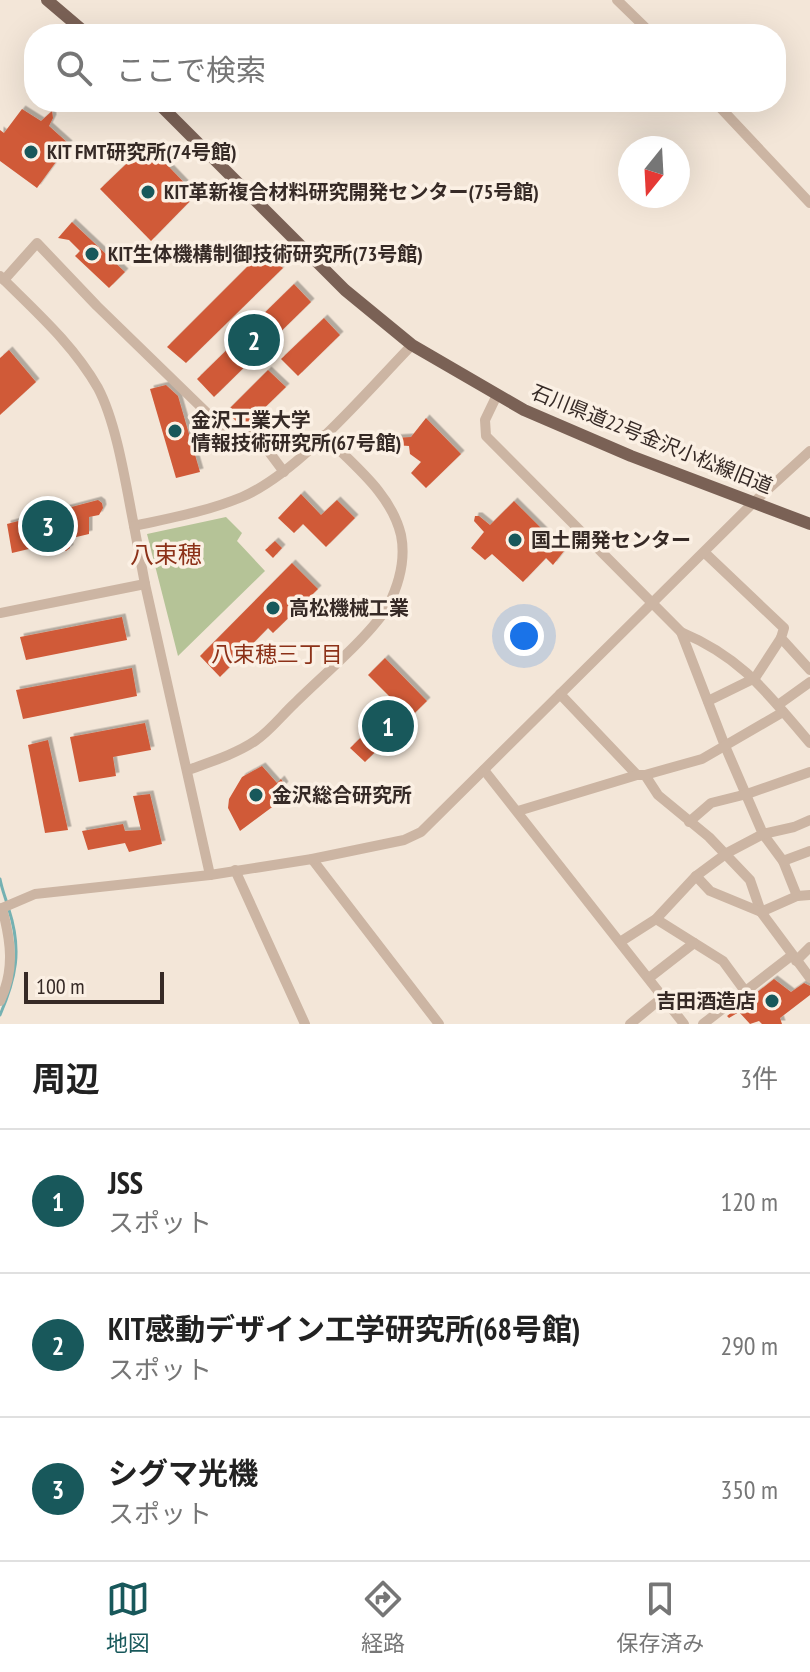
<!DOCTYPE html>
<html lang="ja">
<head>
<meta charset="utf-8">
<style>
	:root { --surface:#fff; --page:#f6f6f6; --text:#222; --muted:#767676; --line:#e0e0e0; --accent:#18585b }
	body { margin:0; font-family:"PT Sans Narrow","Noto Sans JP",sans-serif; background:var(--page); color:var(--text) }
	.compass { position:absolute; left:618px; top:136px; width:72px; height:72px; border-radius:50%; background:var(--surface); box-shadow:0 8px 32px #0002; rotate:198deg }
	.scale { position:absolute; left:24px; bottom:20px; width:140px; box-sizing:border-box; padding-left:8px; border:4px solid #362a26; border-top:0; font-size:22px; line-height:28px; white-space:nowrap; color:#362a26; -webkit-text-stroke:6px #fbf0e4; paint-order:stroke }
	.you { position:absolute; left:524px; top:636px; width:28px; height:28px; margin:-20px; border:6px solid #fff; border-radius:50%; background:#1a73e8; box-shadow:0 0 0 12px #1a73e833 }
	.badge { display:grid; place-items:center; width:52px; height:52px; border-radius:50%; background:var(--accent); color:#fff; font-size:26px; font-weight:700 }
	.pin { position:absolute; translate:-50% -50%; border:4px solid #fff; box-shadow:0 2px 8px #0006 }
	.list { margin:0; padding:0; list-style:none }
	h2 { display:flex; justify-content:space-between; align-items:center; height:104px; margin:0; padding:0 32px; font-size:34px }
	h2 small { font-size:26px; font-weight:400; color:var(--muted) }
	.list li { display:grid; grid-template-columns:52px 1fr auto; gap:24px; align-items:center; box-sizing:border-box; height:144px; padding:0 32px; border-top:2px solid var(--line) }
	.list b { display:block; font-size:30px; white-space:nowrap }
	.list p { margin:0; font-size:26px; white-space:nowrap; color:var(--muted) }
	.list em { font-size:26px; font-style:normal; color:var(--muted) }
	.icon { flex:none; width:44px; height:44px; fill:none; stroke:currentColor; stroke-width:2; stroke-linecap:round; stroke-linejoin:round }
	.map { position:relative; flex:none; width:810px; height:1024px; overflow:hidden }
	.search { position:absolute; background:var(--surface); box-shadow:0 8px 32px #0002; left:24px; right:24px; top:24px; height:88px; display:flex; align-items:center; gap:20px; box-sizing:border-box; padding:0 28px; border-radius:32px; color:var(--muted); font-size:30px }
	.sheet { height:536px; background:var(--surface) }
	nav { display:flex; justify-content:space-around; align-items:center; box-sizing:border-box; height:112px; border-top:2px solid var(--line); background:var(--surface); font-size:22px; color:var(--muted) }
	nav a { display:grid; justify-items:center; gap:4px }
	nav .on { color:var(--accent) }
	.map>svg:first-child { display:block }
</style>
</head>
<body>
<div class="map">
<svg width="810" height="1024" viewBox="0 0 810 1024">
	<defs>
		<filter id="shadow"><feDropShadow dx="3.5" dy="-3.5" stdDeviation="0" flood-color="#0004"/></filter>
	</defs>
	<rect width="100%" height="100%" fill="#f3e6d8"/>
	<polygon fill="#b5c397" points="226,517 242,533 237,541 265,571 178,656 147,534"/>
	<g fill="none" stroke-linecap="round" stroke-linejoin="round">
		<path stroke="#74b1b2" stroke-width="3" d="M0,879C2,890 6,899 9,910C22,950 16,978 0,1015"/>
	</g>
	<g fill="#d05a39" filter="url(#shadow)">
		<polygon points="22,109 41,121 52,111 53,118 49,126 69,144 37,188 0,161 0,130 4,133"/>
		<polygon points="147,144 196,195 151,241 100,189"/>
		<polygon points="72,222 125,272 109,288 75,256 80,251 69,240 58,238"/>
		<polygon points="263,251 283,268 186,363 167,347"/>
		<polygon points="294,284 311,302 214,397 197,379"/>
		<polygon points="324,318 340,335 298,376 281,359"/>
		<polygon points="9,350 36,382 0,415 0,358"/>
		<polygon points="268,370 286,387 244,428 226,412"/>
		<polygon points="166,385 178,396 200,472 176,478 150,389"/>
		<polygon points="426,418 461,454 426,488 411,473 421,462 410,454 409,446 379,444 379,439 411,437"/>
		<polygon points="301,494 321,515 337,500 355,518 326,547 303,524 294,533 278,518"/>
		<polygon points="98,500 102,503 103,508 99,515 89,517 89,534 68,539 70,548 66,551 62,551 58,542 12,553 7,524"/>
		<polygon points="514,501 564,551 553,565 546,558 523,582 492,554 485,560 471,548 484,532 474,521 475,516 479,516 490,525"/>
		<polygon points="275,541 282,548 273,558 265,550"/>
		<polygon points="292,563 318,589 273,633 268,628 220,677 200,656"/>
		<polygon points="122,617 127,640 26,660 20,637"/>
		<polygon points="385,658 427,701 365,762 350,748 396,703 368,675"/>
		<polygon points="132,668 137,696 23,719 16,690"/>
		<polygon points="145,723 151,750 113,757 116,776 79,782 70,737"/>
		<polygon points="48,740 68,830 45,833 28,745"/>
		<polygon points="262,766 277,783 281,779 285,785 278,792 283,799 240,831 228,808 229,799 242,777"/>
		<polygon points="150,794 162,844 129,852 125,843 88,850 82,831 123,824 125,831 141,830 133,796"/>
		<polygon points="774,979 791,992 804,983 810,986 810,995 780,1018 782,1024 762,1024 759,1021 750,1024 739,1012 729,1018 727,1016"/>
	</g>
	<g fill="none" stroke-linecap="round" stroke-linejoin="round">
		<g stroke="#ccb5a3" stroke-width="10">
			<polyline points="617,0 652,34"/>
			<polyline points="715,102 810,203"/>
			<path d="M0,276C35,311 73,344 98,388C117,424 126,486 134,526C171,518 208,511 242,497C299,473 368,390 412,345"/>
			<polyline points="4,280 37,243 97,306 238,443 254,432 284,472"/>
			<path d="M497,395L485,420L486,436L681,632C743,658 768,694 810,743"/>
			<polyline points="134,526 145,584 210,875"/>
			<polyline points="705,553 784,628 781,638 810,670"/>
			<polyline points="0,613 145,584"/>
			<polyline points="681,632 725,746 763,834 783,861 797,896"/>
			<polyline points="560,694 637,775"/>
			<polyline points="708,701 755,678 781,638"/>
			<polyline points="778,705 810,682"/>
			<path d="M188,770C210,762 236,754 255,741C270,731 282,715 295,703C320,678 371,635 388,606C399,584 406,560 401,535C391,493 353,465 324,435"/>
			<polyline points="484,770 684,1024"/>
			<polyline points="645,775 658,795 709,837 750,880 761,912 810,978"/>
			<polyline points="518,811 637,775 645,775 702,759 783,712"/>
			<polyline points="689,822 711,803 747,794 810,772"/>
			<polyline points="312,859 439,1024"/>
			<polyline points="783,861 810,851"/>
			<polyline points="235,870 305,1024"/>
			<polyline points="696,876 710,891 761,912 797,896 810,895"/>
			<polyline points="0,909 35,894 210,875 312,859 404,840 421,832 754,502 810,451"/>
			<polyline points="656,919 723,961 745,991"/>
			<polyline points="620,942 656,919 696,876 727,853 763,834 794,827 810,820"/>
			<polyline points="796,961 810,947"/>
			<polyline points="649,978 694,943"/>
			<path d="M0,1001C15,970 11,941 2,908"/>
			<polyline points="630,1024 663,997"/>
			<polyline points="703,1024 791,956"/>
		</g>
		<g stroke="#7a6155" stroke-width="12">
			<polyline points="47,0 87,34"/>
			<polyline points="157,102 345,290 412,345 524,410 631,456 810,524"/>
		</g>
	</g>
	<g fill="#18585b" stroke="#fbf0e4" stroke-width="3">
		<circle cx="31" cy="152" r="8"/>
		<circle cx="148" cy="192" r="8"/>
		<circle cx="92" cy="254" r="8"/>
		<circle cx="175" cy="431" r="8"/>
		<circle cx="515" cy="540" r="8"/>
		<circle cx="273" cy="608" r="8"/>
		<circle cx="256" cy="795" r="8"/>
		<circle cx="772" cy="1001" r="8"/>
	</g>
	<g text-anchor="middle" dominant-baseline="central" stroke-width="7" stroke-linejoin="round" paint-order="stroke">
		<g font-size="20" font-weight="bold" fill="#362a26" stroke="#fbf0e4" text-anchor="start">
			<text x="47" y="152">KIT FMT研究所(74号館)</text>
			<text x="164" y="192">KIT革新複合材料研究開発センター(75号館)</text>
			<text x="108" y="254">KIT生体機構制御技術研究所(73号館)</text>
			<text x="191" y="420">金沢工業大学<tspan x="191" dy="23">情報技術研究所(67号館)</tspan></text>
			<text x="531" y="540">国土開発センター</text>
			<text x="289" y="608">高松機械工業</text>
			<text x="272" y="795">金沢総合研究所</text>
			<text x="756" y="1001" text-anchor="end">吉田酒造店</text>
		</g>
		<g font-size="20" fill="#362a26" stroke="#fbf0e4">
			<text transform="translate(652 439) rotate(22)">石川県道22号金沢小松線旧道</text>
		</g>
		<g font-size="22" fill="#8c3118" stroke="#fbf0e4">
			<text x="277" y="654">八束穂三丁目</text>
		</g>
		<g font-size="24" fill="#8c3118" stroke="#fbf0e4">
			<text x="166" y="554">八束穂</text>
		</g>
	</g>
</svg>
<svg class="compass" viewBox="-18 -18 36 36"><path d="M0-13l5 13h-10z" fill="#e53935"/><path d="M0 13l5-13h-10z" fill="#767676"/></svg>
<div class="scale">100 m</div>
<div class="you"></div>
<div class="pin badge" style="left:388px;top:726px">1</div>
<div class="pin badge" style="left:254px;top:340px">2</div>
<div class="pin badge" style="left:48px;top:526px">3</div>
<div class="search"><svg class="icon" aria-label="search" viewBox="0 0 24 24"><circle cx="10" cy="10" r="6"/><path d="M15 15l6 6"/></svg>ここで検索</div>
</div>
<section class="sheet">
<h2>周辺<small>3件</small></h2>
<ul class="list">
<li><span class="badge">1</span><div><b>JSS</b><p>スポット</p></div><em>120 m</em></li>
<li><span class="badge">2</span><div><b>KIT感動デザイン工学研究所(68号館)</b><p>スポット</p></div><em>290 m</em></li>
<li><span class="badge">3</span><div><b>シグマ光機</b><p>スポット</p></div><em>350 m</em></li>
</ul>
</section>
<nav>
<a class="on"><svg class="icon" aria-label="map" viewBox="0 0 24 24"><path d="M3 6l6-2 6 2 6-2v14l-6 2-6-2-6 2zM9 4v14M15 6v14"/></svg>地図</a>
<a><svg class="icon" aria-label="directions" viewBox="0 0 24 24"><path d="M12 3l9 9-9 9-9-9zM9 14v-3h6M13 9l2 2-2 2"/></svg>経路</a>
<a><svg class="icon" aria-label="saved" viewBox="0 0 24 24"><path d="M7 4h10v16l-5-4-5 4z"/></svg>保存済み</a>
</nav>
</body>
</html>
